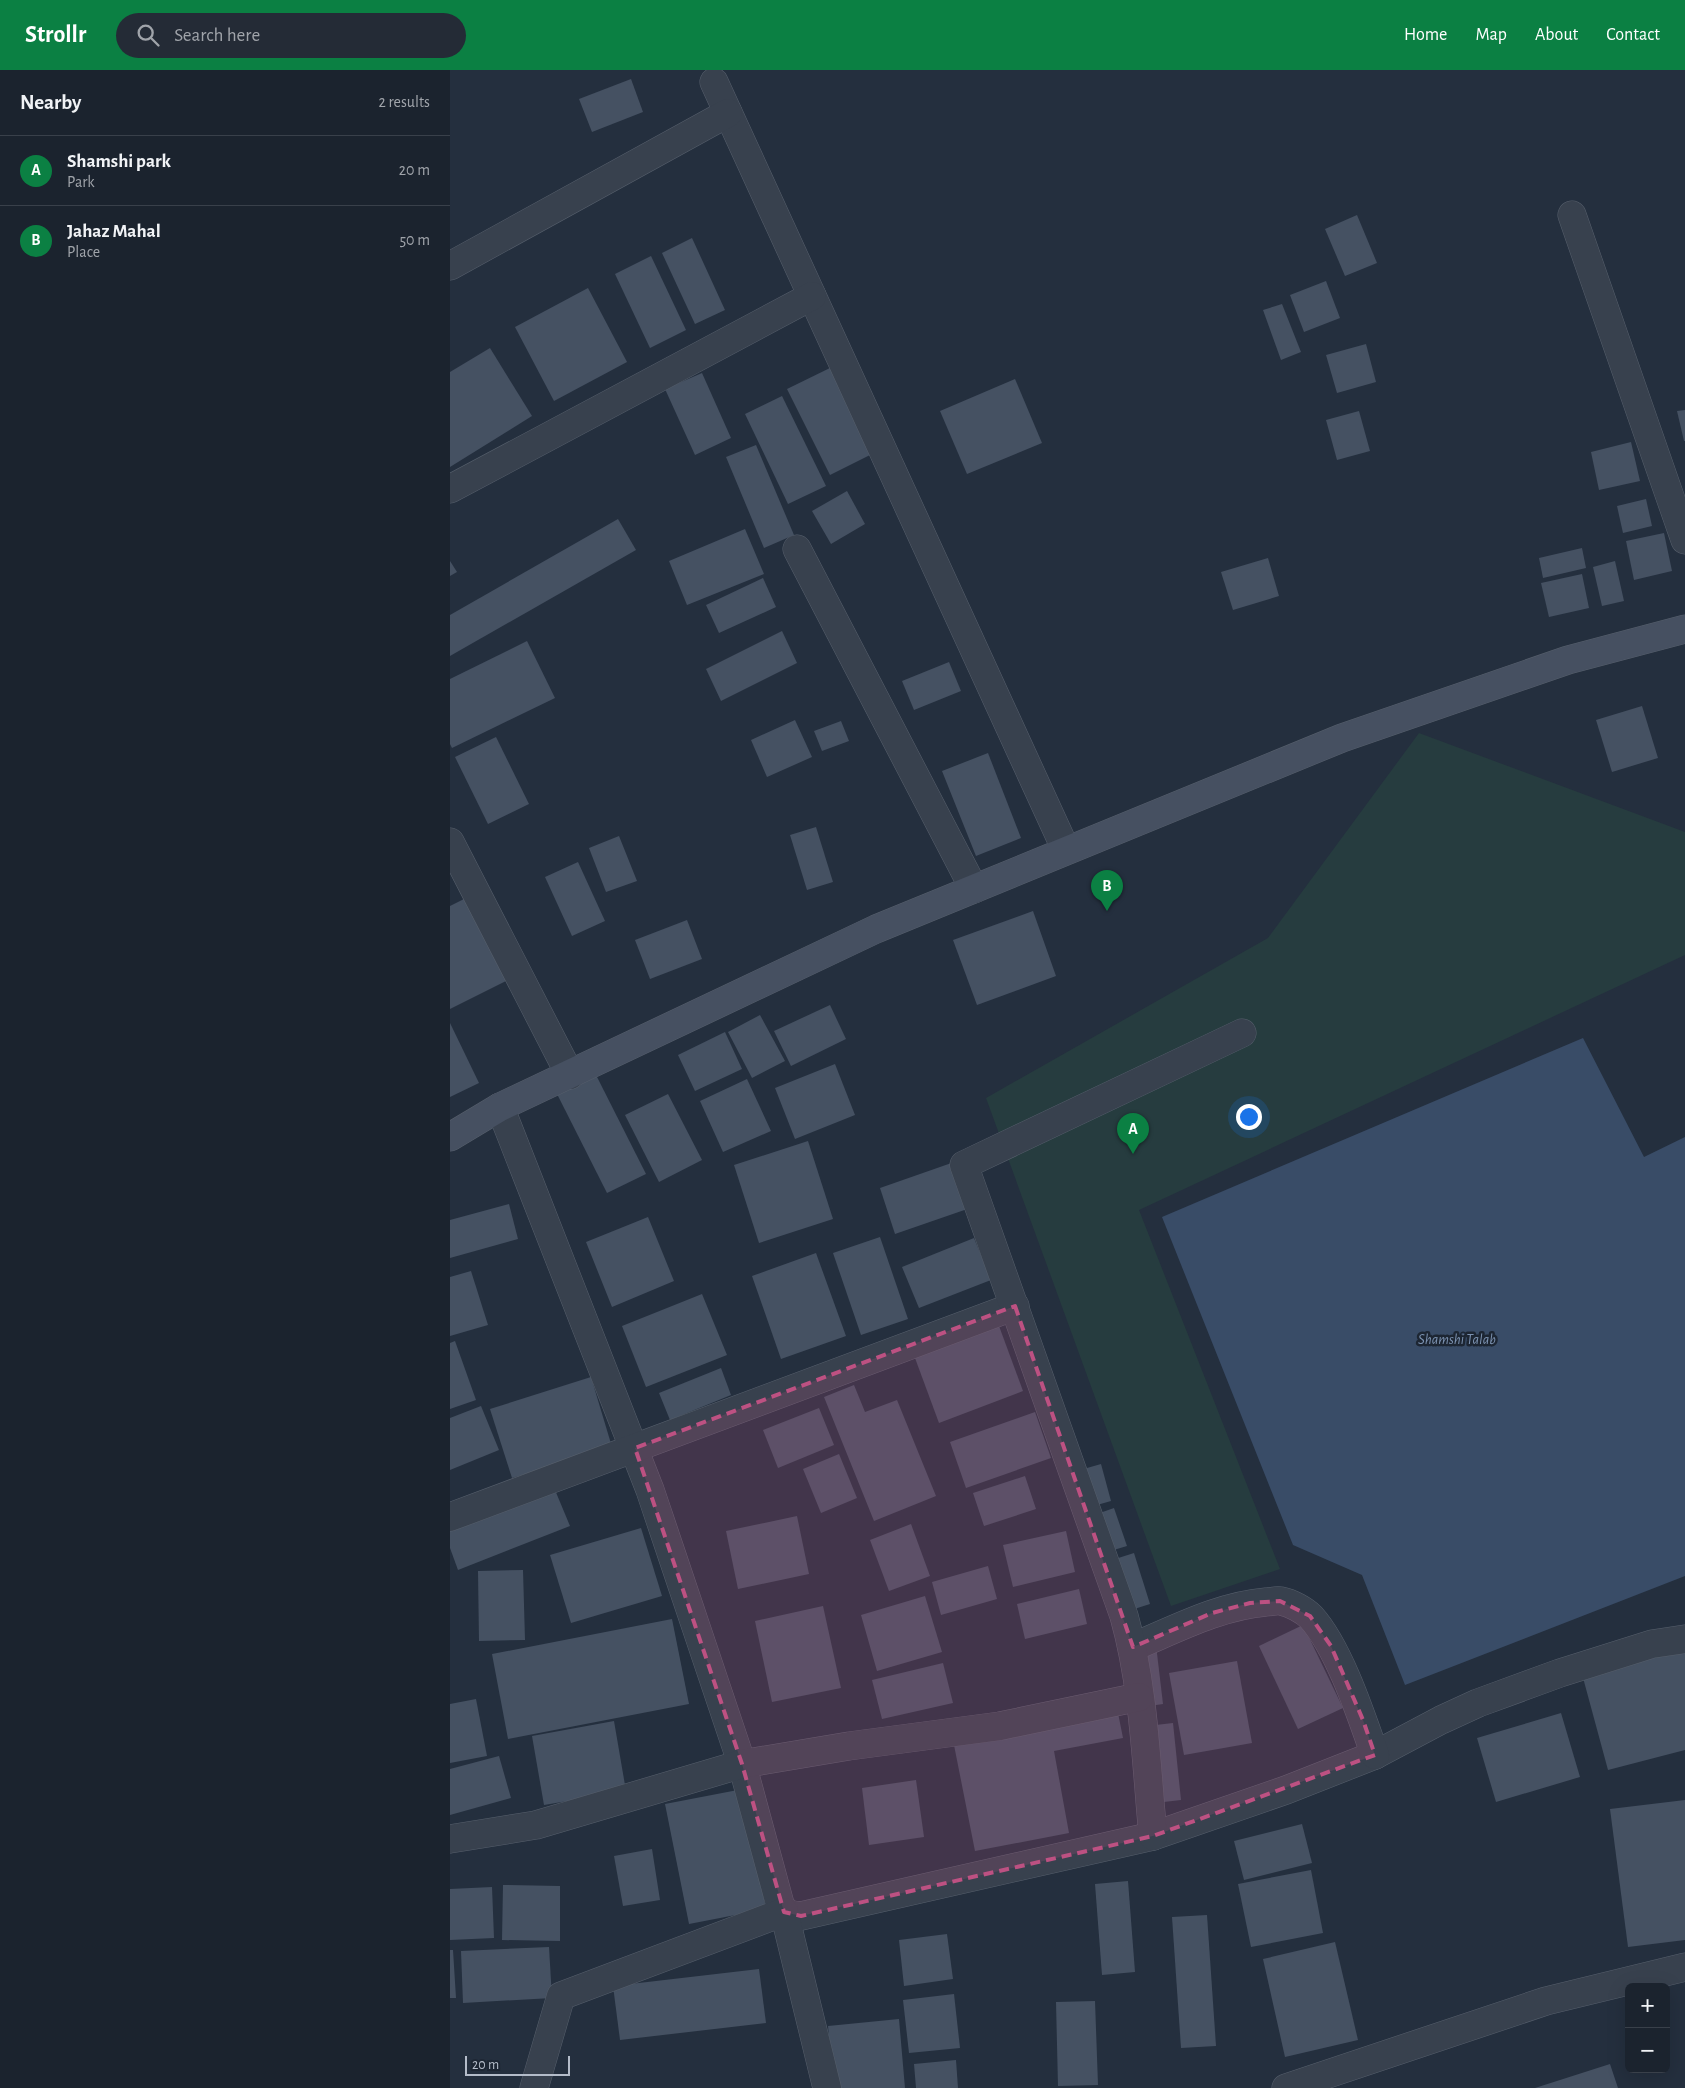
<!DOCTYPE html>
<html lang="en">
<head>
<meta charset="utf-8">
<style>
	:root { --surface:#1b232e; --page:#242b36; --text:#f1f3f6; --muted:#a0a4aa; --line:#39404a; --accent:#0b8043 }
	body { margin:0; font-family:"Alegreya Sans",sans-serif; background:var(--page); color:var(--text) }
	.controls { position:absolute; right:15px; bottom:15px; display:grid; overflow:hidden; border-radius:8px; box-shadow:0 5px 20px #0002 }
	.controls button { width:45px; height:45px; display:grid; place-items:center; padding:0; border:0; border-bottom:1px solid var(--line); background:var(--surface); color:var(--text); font:25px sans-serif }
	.scale { position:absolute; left:15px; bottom:12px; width:105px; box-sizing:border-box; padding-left:5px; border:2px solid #b4bcc9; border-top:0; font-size:14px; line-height:18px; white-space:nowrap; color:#b4bcc9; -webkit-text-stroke:4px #1d2633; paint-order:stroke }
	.you { position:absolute; left:798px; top:1046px; width:18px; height:18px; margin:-12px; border:4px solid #fff; border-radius:50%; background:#1a73e8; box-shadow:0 0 0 8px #1a73e833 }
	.badge { display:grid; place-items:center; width:32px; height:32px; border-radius:50%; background:var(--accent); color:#fff; font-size:16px; font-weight:700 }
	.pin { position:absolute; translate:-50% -41px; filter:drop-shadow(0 1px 2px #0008) }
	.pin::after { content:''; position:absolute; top:26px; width:18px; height:15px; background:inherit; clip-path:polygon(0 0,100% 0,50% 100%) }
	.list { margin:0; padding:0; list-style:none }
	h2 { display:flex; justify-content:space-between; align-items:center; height:65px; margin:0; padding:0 20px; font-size:21px }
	h2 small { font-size:16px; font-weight:400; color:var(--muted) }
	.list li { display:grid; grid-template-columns:32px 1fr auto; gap:15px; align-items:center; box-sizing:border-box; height:70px; padding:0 20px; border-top:1px solid var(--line) }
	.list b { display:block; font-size:19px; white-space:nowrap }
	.list p { margin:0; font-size:16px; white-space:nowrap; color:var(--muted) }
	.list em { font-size:16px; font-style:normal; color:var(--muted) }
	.icon { flex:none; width:28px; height:28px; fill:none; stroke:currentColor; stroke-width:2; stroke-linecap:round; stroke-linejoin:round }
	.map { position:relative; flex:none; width:1235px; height:2018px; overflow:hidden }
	header { display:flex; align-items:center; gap:30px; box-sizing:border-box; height:70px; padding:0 25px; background:var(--accent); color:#fff }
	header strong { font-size:24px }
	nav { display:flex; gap:28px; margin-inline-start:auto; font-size:18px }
	.search { width:350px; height:45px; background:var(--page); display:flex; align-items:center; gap:12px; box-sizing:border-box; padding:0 18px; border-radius:28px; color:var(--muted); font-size:19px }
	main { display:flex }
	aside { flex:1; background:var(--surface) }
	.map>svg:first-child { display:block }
</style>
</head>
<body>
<header>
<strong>Strollr</strong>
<div class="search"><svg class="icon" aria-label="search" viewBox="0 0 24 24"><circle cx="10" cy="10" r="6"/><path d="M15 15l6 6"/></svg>Search here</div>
<nav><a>Home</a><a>Map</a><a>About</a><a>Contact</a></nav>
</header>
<main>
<aside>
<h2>Nearby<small>2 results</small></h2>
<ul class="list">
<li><span class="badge">A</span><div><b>Shamshi park</b><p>Park</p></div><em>20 m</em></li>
<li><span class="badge">B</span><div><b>Jahaz Mahal</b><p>Place</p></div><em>50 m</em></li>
</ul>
</aside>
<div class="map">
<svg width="1235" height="2018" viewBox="0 0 1235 2018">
	<rect width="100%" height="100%" fill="#242f3e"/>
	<polygon fill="#263c3f" points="969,663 1235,762 1235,885 689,1140 830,1499 721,1536 536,1028 818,868"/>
	<polygon fill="#394c67" points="1133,968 1194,1087 1235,1067 1235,1506 955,1615 912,1505 843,1475 712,1147"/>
	<g fill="#455162">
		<polygon points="181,9 193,42 142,62 129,29"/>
		<polygon points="907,145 927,193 895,206 875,159"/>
		<polygon points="242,168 275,240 245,254 212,183"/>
		<polygon points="201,186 236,260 200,278 165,204"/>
		<polygon points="876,211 890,248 854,262 840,225"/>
		<polygon points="138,218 177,292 104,331 65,257"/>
		<polygon points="832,234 851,282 831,290 813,240"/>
		<polygon points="916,274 926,312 887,323 876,285"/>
		<polygon points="40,278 82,346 0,397 0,302"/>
		<polygon points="384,296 426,382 380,405 337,319"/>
		<polygon points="252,303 281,368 245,385 215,319"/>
		<polygon points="565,309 592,373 517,404 490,341"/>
		<polygon points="332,326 376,416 338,434 295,344"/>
		<polygon points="1235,340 1235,371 1234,371 1227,341"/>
		<polygon points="909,341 920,381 887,390 876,350"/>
		<polygon points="1181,372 1190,411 1149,420 1141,382"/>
		<polygon points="306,375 344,465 314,478 276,387"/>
		<polygon points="397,421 415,454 381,474 362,441"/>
		<polygon points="1196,429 1202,456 1173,463 1167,436"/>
		<polygon points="168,449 186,480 0,586 0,545"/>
		<polygon points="295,459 314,504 237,535 219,491"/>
		<polygon points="1214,463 1222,501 1184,510 1176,471"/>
		<polygon points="1132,478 1136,498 1093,508 1089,488"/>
		<polygon points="818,488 829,526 783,540 771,502"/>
		<polygon points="0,491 7,502 0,506"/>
		<polygon points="1165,491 1174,531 1152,536 1143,497"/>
		<polygon points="1132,504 1139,538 1099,547 1091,513"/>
		<polygon points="313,508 326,537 269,563 256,535"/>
		<polygon points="332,561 347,593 271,631 256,599"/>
		<polygon points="77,571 105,628 2,678 0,674 0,609"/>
		<polygon points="499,592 511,621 464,640 452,611"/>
		<polygon points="1192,636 1208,688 1162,702 1146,650"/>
		<polygon points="345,650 362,687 317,707 301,670"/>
		<polygon points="391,651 399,671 372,681 364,661"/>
		<polygon points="46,667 79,734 38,754 5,687"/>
		<polygon points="538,683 571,768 526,786 492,701"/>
		<polygon points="366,757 383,812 357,820 340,765"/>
		<polygon points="169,766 187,811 156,822 139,778"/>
		<polygon points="128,792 155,851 122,866 95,807"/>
		<polygon points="22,825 62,908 0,939 0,836"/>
		<polygon points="583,841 606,906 527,935 503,870"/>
		<polygon points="237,850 252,889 200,909 185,870"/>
		<polygon points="380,935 396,969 341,996 324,961"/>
		<polygon points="310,945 335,991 302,1008 278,962"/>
		<polygon points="0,953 29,1013 0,1027"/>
		<polygon points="275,962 292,999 245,1021 228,985"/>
		<polygon points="385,994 405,1045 345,1069 325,1018"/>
		<polygon points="144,1001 196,1104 157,1123 105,1020"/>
		<polygon points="297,1009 321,1061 273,1082 250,1031"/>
		<polygon points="218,1024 252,1090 209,1112 175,1045"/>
		<polygon points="358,1071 383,1149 309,1173 284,1095"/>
		<polygon points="510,1090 526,1136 445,1164 430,1118"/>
		<polygon points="59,1134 68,1169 0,1188 0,1150"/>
		<polygon points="198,1147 224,1211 162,1237 136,1172"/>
		<polygon points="430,1167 458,1249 411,1265 383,1183"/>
		<polygon points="524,1168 541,1210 469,1238 452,1197"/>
		<polygon points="366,1183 396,1266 331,1289 302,1206"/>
		<polygon points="21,1201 38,1255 0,1266 0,1207"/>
		<polygon points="252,1224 277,1285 196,1317 172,1256"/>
		<polygon points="549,1256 573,1321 489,1353 465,1288"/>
		<polygon points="5,1271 26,1330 0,1339 0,1273"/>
		<polygon points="271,1298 281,1325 220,1350 209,1323"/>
		<polygon points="141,1307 162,1377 62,1408 40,1339"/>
		<polygon points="404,1315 415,1342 447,1330 486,1426 424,1451 374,1327"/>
		<polygon points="31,1336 49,1380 0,1400 0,1348"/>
		<polygon points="369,1338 384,1375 328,1398 313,1360"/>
		<polygon points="585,1342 601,1388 516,1418 500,1372"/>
		<polygon points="389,1384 407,1428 371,1443 353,1399"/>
		<polygon points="651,1394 661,1431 640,1437 630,1400"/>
		<polygon points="575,1406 586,1439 534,1456 523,1423"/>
		<polygon points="105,1420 120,1456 8,1500 0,1478 0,1461"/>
		<polygon points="664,1438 677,1476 657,1482 644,1445"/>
		<polygon points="347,1446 359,1504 288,1519 276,1461"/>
		<polygon points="461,1454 480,1506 439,1521 420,1470"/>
		<polygon points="191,1458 212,1526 121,1553 100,1485"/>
		<polygon points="616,1461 625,1502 563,1517 553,1475"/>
		<polygon points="684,1483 700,1534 678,1541 662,1490"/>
		<polygon points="538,1496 547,1529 491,1545 482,1512"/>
		<polygon points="73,1500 75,1570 29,1571 28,1501"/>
		<polygon points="629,1519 637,1554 575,1569 567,1534"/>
		<polygon points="475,1526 492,1582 427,1601 411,1545"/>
		<polygon points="373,1536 391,1618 322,1632 305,1551"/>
		<polygon points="222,1549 239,1634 58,1669 42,1584"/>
		<polygon points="853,1555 893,1638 848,1659 809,1576"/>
		<polygon points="706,1575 713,1634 693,1637 686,1578"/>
		<polygon points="1235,1576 1235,1680 1158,1700 1132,1604"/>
		<polygon points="787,1591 802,1673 734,1685 719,1603"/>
		<polygon points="493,1593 503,1633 432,1649 422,1610"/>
		<polygon points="26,1629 37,1686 0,1693 0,1634"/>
		<polygon points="668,1643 673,1668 604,1681 619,1763 525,1781 504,1675"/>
		<polygon points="1111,1643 1130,1707 1046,1732 1027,1668"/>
		<polygon points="164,1651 176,1721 94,1735 82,1666"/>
		<polygon points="723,1653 731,1730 705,1733 697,1656"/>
		<polygon points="49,1686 61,1728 0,1745 0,1699"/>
		<polygon points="466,1710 474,1767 419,1775 412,1718"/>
		<polygon points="293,1719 316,1839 239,1854 215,1734"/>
		<polygon points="1235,1730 1235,1870 1178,1877 1160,1739"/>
		<polygon points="852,1754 862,1793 794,1810 784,1771"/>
		<polygon points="202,1779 210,1830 173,1836 164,1786"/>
		<polygon points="861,1800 873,1863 801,1877 788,1814"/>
		<polygon points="678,1811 685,1902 652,1905 645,1814"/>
		<polygon points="53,1815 110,1816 110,1871 52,1870"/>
		<polygon points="42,1817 44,1868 0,1870 0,1819"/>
		<polygon points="757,1845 766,1976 731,1978 722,1847"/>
		<polygon points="497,1864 503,1909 454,1916 449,1870"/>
		<polygon points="885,1872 908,1970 835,1987 813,1889"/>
		<polygon points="99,1877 102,1928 13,1933 11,1881"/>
		<polygon points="0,1880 3,1880 6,1928 0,1928"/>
		<polygon points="309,1899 316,1953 170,1970 163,1916"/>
		<polygon points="504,1924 510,1978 459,1983 453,1930"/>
		<polygon points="645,1931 648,2015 608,2016 606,1932"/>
		<polygon points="449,1949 455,2018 384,2018 378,1956"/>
		<polygon points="506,1990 508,2018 466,2018 464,1994"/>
		<polygon points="1160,1994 1168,2018 1085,2018"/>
	</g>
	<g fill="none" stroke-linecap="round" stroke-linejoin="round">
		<g stroke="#565f6c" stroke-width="29">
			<g id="street">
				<polyline points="264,12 616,780"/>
				<polyline points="1122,145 1235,470"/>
				<polyline points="0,196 278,43"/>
				<polyline points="0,419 362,226"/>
				<polyline points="347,479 524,819"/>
				<polyline points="0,772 120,1005"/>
				<path d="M50,1037L200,1420L292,1694L330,1834C335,1844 340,1845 351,1846L703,1766L836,1720L925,1685L991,1650L1028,1633L1110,1603L1202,1574L1235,1569"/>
				<polyline points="0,1447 565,1236"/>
				<path d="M683,1577C726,1559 769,1536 816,1532C821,1532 826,1530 831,1531C841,1533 854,1540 861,1547C889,1578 911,1645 925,1685"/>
				<path d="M703,1766C696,1693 694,1617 674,1546L514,1095L792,963"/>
				<polyline points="0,1769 86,1755 292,1694 399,1676 550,1656 689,1627"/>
				<polyline points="84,2018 111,1926 334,1842 377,2018"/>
				<polyline points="836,2018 1096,1931 1235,1897"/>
			</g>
		</g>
		<g stroke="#565f6c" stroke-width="29">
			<polyline id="secondary" points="0,1067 50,1037 426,859 892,668 1118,590 1235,559"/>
		</g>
		<use href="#street" stroke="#38414e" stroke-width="28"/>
		<use href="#secondary" stroke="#465061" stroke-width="28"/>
	</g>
	<path fill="#bd5182" fill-opacity="0.2" stroke="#bd5182" stroke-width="4" stroke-dasharray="10 6" stroke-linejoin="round" d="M565,1236L683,1577L762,1543L800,1533L830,1531L860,1546L881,1576L913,1650L925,1685L703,1766L351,1846L334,1842L292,1694L185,1378Z"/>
	<g text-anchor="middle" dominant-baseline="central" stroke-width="5" stroke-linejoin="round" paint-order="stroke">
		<g font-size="15" font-style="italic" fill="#7c92b1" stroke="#1d2633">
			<text x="1007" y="1269">Shamshi Talab</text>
		</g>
	</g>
</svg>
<div class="controls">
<button>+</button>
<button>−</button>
</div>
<div class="scale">20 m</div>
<div class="you"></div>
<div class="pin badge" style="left:683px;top:1084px">A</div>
<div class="pin badge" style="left:657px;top:841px">B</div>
</div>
</main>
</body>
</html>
